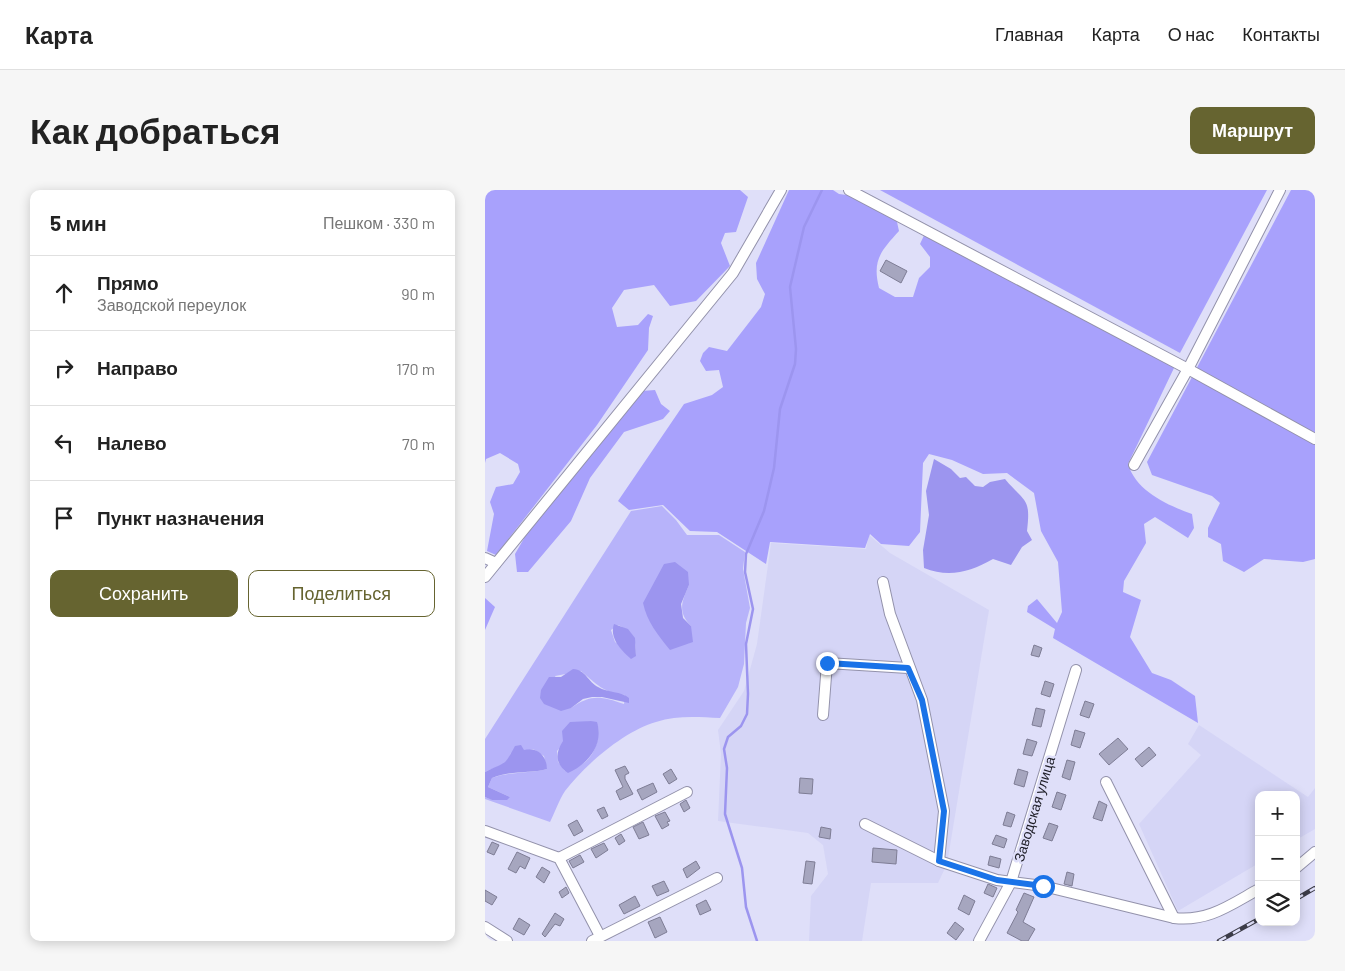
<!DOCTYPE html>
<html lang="ru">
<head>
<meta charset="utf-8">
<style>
	:root { --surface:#fff; --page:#f6f6f6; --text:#222; --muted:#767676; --line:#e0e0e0; --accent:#666430 }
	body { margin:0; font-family:Barlow,sans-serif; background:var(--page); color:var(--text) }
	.controls { position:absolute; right:15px; bottom:15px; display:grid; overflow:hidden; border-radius:10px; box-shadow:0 2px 12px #0003 }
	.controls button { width:45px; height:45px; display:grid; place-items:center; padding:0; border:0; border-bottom:1px solid var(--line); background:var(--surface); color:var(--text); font:25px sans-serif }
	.stop { position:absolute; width:15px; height:15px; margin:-11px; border:4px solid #1a73e8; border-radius:50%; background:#fff }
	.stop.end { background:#1a73e8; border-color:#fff; box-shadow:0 1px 5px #0008 }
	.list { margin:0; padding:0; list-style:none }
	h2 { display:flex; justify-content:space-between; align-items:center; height:65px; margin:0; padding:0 20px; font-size:21px }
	h2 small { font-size:16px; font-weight:400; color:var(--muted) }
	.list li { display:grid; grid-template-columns:32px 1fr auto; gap:15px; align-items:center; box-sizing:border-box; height:75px; padding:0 20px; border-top:1px solid var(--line) }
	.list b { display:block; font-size:19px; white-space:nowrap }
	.list p { margin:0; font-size:16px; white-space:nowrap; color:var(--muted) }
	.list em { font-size:16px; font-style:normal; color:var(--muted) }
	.actions { display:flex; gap:10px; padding:15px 20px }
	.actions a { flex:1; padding:11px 0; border:1px solid var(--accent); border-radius:10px; text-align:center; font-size:18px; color:var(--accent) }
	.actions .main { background:var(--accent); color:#fff }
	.icon { flex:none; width:28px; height:28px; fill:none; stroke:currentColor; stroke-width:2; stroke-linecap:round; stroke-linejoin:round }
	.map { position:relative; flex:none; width:830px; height:751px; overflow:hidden; border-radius:10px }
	header { display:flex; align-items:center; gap:30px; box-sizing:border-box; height:70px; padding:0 25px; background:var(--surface); border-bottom:1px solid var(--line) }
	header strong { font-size:24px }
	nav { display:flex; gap:28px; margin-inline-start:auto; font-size:18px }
	.intro { display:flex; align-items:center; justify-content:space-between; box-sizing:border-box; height:120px; padding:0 30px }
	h1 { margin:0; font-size:35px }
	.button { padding:12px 22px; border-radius:10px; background:var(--accent); color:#fff; font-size:18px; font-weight:700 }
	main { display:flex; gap:30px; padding:0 30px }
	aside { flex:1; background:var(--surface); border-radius:10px; box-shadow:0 2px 12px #0003 }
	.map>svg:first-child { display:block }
</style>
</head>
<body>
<header>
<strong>Карта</strong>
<nav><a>Главная</a><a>Карта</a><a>О нас</a><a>Контакты</a></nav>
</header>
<div class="intro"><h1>Как добраться</h1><a class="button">Маршрут</a></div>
<main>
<aside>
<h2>5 мин<small>Пешком · 330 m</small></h2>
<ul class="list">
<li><svg class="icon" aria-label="ahead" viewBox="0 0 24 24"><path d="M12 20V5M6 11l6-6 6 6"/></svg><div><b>Прямо</b><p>Заводской переулок</p></div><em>90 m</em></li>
<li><svg class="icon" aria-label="right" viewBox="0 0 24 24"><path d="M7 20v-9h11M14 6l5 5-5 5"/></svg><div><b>Направо</b></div><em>170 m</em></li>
<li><svg class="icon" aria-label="left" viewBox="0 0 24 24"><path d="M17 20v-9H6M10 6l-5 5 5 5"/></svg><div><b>Налево</b></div><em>70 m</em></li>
<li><svg class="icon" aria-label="arrive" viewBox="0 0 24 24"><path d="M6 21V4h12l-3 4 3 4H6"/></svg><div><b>Пункт назначения</b></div></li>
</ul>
<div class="actions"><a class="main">Сохранить</a><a>Поделиться</a></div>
</aside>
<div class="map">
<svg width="830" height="751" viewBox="0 0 830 751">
	<rect width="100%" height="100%" fill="#dfdff9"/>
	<g fill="#d5d5f6">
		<polygon points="384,345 405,363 504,420 462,674 453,693 386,693 377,751 324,751 326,706 343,684 338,655 323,643 233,631 236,564 233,540 259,501 272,454 286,353 381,359"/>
		<polygon points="714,535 823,607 830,598 830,639 811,650 811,605 774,605 774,673 693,721 654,634 716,565 703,554"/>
	</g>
	<path fill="#b7b3fa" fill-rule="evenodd" d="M177,316L191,330L202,345H234L260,362L258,379L265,418L261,433L259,474L253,497L235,528C213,527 192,525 171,532C139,541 100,575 80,601C74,610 70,622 65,632L0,609V607L8,610L25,607L3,597L7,588C26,581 44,584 62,579L59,566L48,559L26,563C21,577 12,576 0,582V549L146,321ZM179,374L204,395C197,411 192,422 206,436L203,454ZM133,435C149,442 151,449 151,466L130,452L126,440ZM96,481C113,495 117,502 140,505L139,514C116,506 106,504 86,518L70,486ZM106,531L113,536C115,559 103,577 80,581L73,572L72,561L95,533Z"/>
	<g fill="#a8a1fc">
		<polygon points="0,0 255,0 263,7 251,42 240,43 236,53 245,76 211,111 185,116 169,95 139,100 127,118 132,137 153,135 163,124 168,126 164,138 163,160 112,235 11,365 2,361 9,324 5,312 11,297 28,294 35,282 33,274 15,263 1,269 0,273"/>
		<path d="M304,0H348L354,4L384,8L410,23L414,41C396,61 387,70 394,98L410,107H428L434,88L445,77V67L435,54L442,39L685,168L689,178L643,274C651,301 682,315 707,324L709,338L703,348L670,327L659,334L661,353L639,391L638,402L656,410L645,447L667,483L686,490L710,506L713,533L568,448L570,439L542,422L543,416L552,409L572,433L577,422L573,372L556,341L549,303L522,283L498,284L467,270L444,264L438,273L435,342L424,356L396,354L385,344L380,358L285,352L281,374L232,342L205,341L178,315L144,320L133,311L199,214L227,205L238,197L234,180L221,181L215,171L218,163L224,157L242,161L276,117L280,104L272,89L271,73Z"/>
		<polygon points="395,0 782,0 695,163"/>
		<polygon points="806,0 830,0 830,369 818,372 779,369 759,382 738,371 736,354 723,347 723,338 735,313 727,306 667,285 662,272"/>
		<polygon points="170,200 176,214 185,221 178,229 139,242 105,288 86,331 43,382 32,382 30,364 52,326 157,201"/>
		<polygon points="0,408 10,417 0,440"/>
	</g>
	<g fill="#9c95ef">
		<path d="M449,269L466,279L475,288L481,287L490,296L498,297L505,292L520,289C540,313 546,307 542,341L547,350L537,357L526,375L508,369C485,382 464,388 439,378L438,360L444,325L441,301Z"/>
		<path d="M190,372L203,382L204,395L196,414L198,428L206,436L208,452L185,460C173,445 162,432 158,413L179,374Z"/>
		<path d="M129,434L143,439L150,448L151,466L146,469C136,460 124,448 129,434Z"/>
		<path d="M88,479C101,480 103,492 113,497C123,503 136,501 144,508V513L117,507H107L98,509L86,518L76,521L59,514L55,508L56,500L64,487H76Z"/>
		<path d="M106,531L112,532C119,555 103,574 83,583C70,574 70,563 78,551L77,541L85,532Z"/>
		<path d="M36,555L39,560C53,556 62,567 62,579C44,584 26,580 7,588L3,597L25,607L22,610H7L0,607V582C21,571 18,578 30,556Z"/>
	</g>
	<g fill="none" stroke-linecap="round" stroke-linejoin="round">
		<polyline stroke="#9c95ef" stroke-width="2.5" points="272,751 261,717 257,678 240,624 242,578 239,559 243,547 256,536 262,524 263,504 261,454 268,419 260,382 261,364 279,321 289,278 295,219 310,174 311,159 305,97 319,37 337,0"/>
	</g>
	<g fill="#a6a6bf" stroke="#7e7d95">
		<polygon points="401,70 422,81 416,93 395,81"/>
		<polygon points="549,455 557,458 554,467 546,465"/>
		<polygon points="560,491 569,494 565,507 556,504"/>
		<polygon points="600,511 609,514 604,528 595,525"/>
		<polygon points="551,518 560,520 556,537 547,535"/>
		<polygon points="590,540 600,543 595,558 586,555"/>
		<polygon points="633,548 643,559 624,575 614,564"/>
		<polygon points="542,549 552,552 547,566 538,564"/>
		<polygon points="664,557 671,565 657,577 650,569"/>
		<polygon points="582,570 590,572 585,590 577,587"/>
		<polygon points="140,576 144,583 140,585 140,589 148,604 135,610 131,601 138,597 130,580"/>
		<polygon points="186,579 192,589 184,594 178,584"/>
		<polygon points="533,579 543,582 539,597 529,594"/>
		<polygon points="315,588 328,589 327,604 314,603"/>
		<polygon points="168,593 172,602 157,610 152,600"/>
		<polygon points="572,602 581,605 576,620 567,617"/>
		<polygon points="201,610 205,618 199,622 195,614"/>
		<polygon points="614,611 622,615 617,631 608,628"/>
		<polygon points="119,617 123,626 117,629 112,620"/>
		<polygon points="180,622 185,631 182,632 184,635 177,639 170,626"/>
		<polygon points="522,622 530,625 526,637 518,635"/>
		<polygon points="92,630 98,641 89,646 83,635"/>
		<polygon points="158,632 164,645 154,649 148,637"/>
		<polygon points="564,633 573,636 567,651 558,648"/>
		<polygon points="336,637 346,639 345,649 334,647"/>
		<polygon points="136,644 140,651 134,655 130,648"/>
		<polygon points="511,645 522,649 519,658 507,654"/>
		<polygon points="7,652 14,655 9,665 2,662"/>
		<polygon points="119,653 123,660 111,668 106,659"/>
		<polygon points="388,658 412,660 411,674 387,672"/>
		<polygon points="32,662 45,668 40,679 35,676 31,683 23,679"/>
		<polygon points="95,665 99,672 88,678 84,671"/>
		<polygon points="505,666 516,669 514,678 503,675"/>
		<polygon points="211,671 215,678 202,688 198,679"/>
		<polygon points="321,671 330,672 327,694 318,693"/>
		<polygon points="57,677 65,682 59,693 51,687"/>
		<polygon points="582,682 589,684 587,696 579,694"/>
		<polygon points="179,691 184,701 172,706 167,696"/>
		<polygon points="503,694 512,698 508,707 499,703"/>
		<polygon points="81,697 84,703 77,708 74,702"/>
		<polygon points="0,700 12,707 7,715 0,711"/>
		<polygon points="539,703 549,707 538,732 550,739 543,751 537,751 522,743 533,722 531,720"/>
		<polygon points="479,705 490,711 484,725 473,719"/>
		<polygon points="150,706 155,716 139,724 134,715"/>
		<polygon points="221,710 226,720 215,725 211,715"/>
		<polygon points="70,723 79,729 75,736 70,734 60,747 57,744"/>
		<polygon points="175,727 182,742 170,748 163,732"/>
		<polygon points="34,728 45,735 39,745 28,739"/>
		<polygon points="470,732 479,739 471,750 462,743"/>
	</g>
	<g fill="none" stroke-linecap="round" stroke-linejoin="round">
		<g stroke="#9392ab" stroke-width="12">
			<g id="minor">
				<polyline points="364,0 703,179 830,249"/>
				<polyline points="649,275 703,179 795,0"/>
				<polyline points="0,368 11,373"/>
				<polyline points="0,387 248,83 296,0"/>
				<polyline points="398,392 405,424 437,510 459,621 454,671"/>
				<polyline points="338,525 342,473 423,478"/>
				<polyline points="621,592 689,728"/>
				<path d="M380,634L454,671L512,690L558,696L689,728C723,732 745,715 774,699"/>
				<polyline points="0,641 74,668 115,746"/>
				<polyline points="74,668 202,602"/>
				<polyline points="811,678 830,662"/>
				<polyline points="0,737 22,751"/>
				<polyline points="107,751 232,688"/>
				<polyline points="494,751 526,692 591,480"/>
			</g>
		</g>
		<use href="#minor" stroke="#fff" stroke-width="10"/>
		<g stroke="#3c3c48" stroke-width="4.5">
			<g id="rail">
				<polyline points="811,709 830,698"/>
				<polyline points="734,751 774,729"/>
			</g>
		</g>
		<use href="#rail" stroke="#dfdff9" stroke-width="2.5" stroke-dasharray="8" stroke-linecap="butt"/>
	</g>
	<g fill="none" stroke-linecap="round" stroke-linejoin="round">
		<polyline stroke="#1a73e8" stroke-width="6" points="342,473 423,478 437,510 459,621 454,671 512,690 558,696"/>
	</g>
	<g text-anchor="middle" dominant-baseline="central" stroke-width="5" stroke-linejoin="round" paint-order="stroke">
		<g font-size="14" fill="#1c1c25" stroke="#dfdff9">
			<text transform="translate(549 619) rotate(-73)">Заводская улица</text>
		</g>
	</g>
</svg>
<div class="controls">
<button>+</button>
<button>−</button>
<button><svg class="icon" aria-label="layers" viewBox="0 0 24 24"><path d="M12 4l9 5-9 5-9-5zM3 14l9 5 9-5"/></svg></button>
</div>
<div class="stop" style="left:558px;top:696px"></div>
<div class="stop end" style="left:342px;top:473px"></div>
</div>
</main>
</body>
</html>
